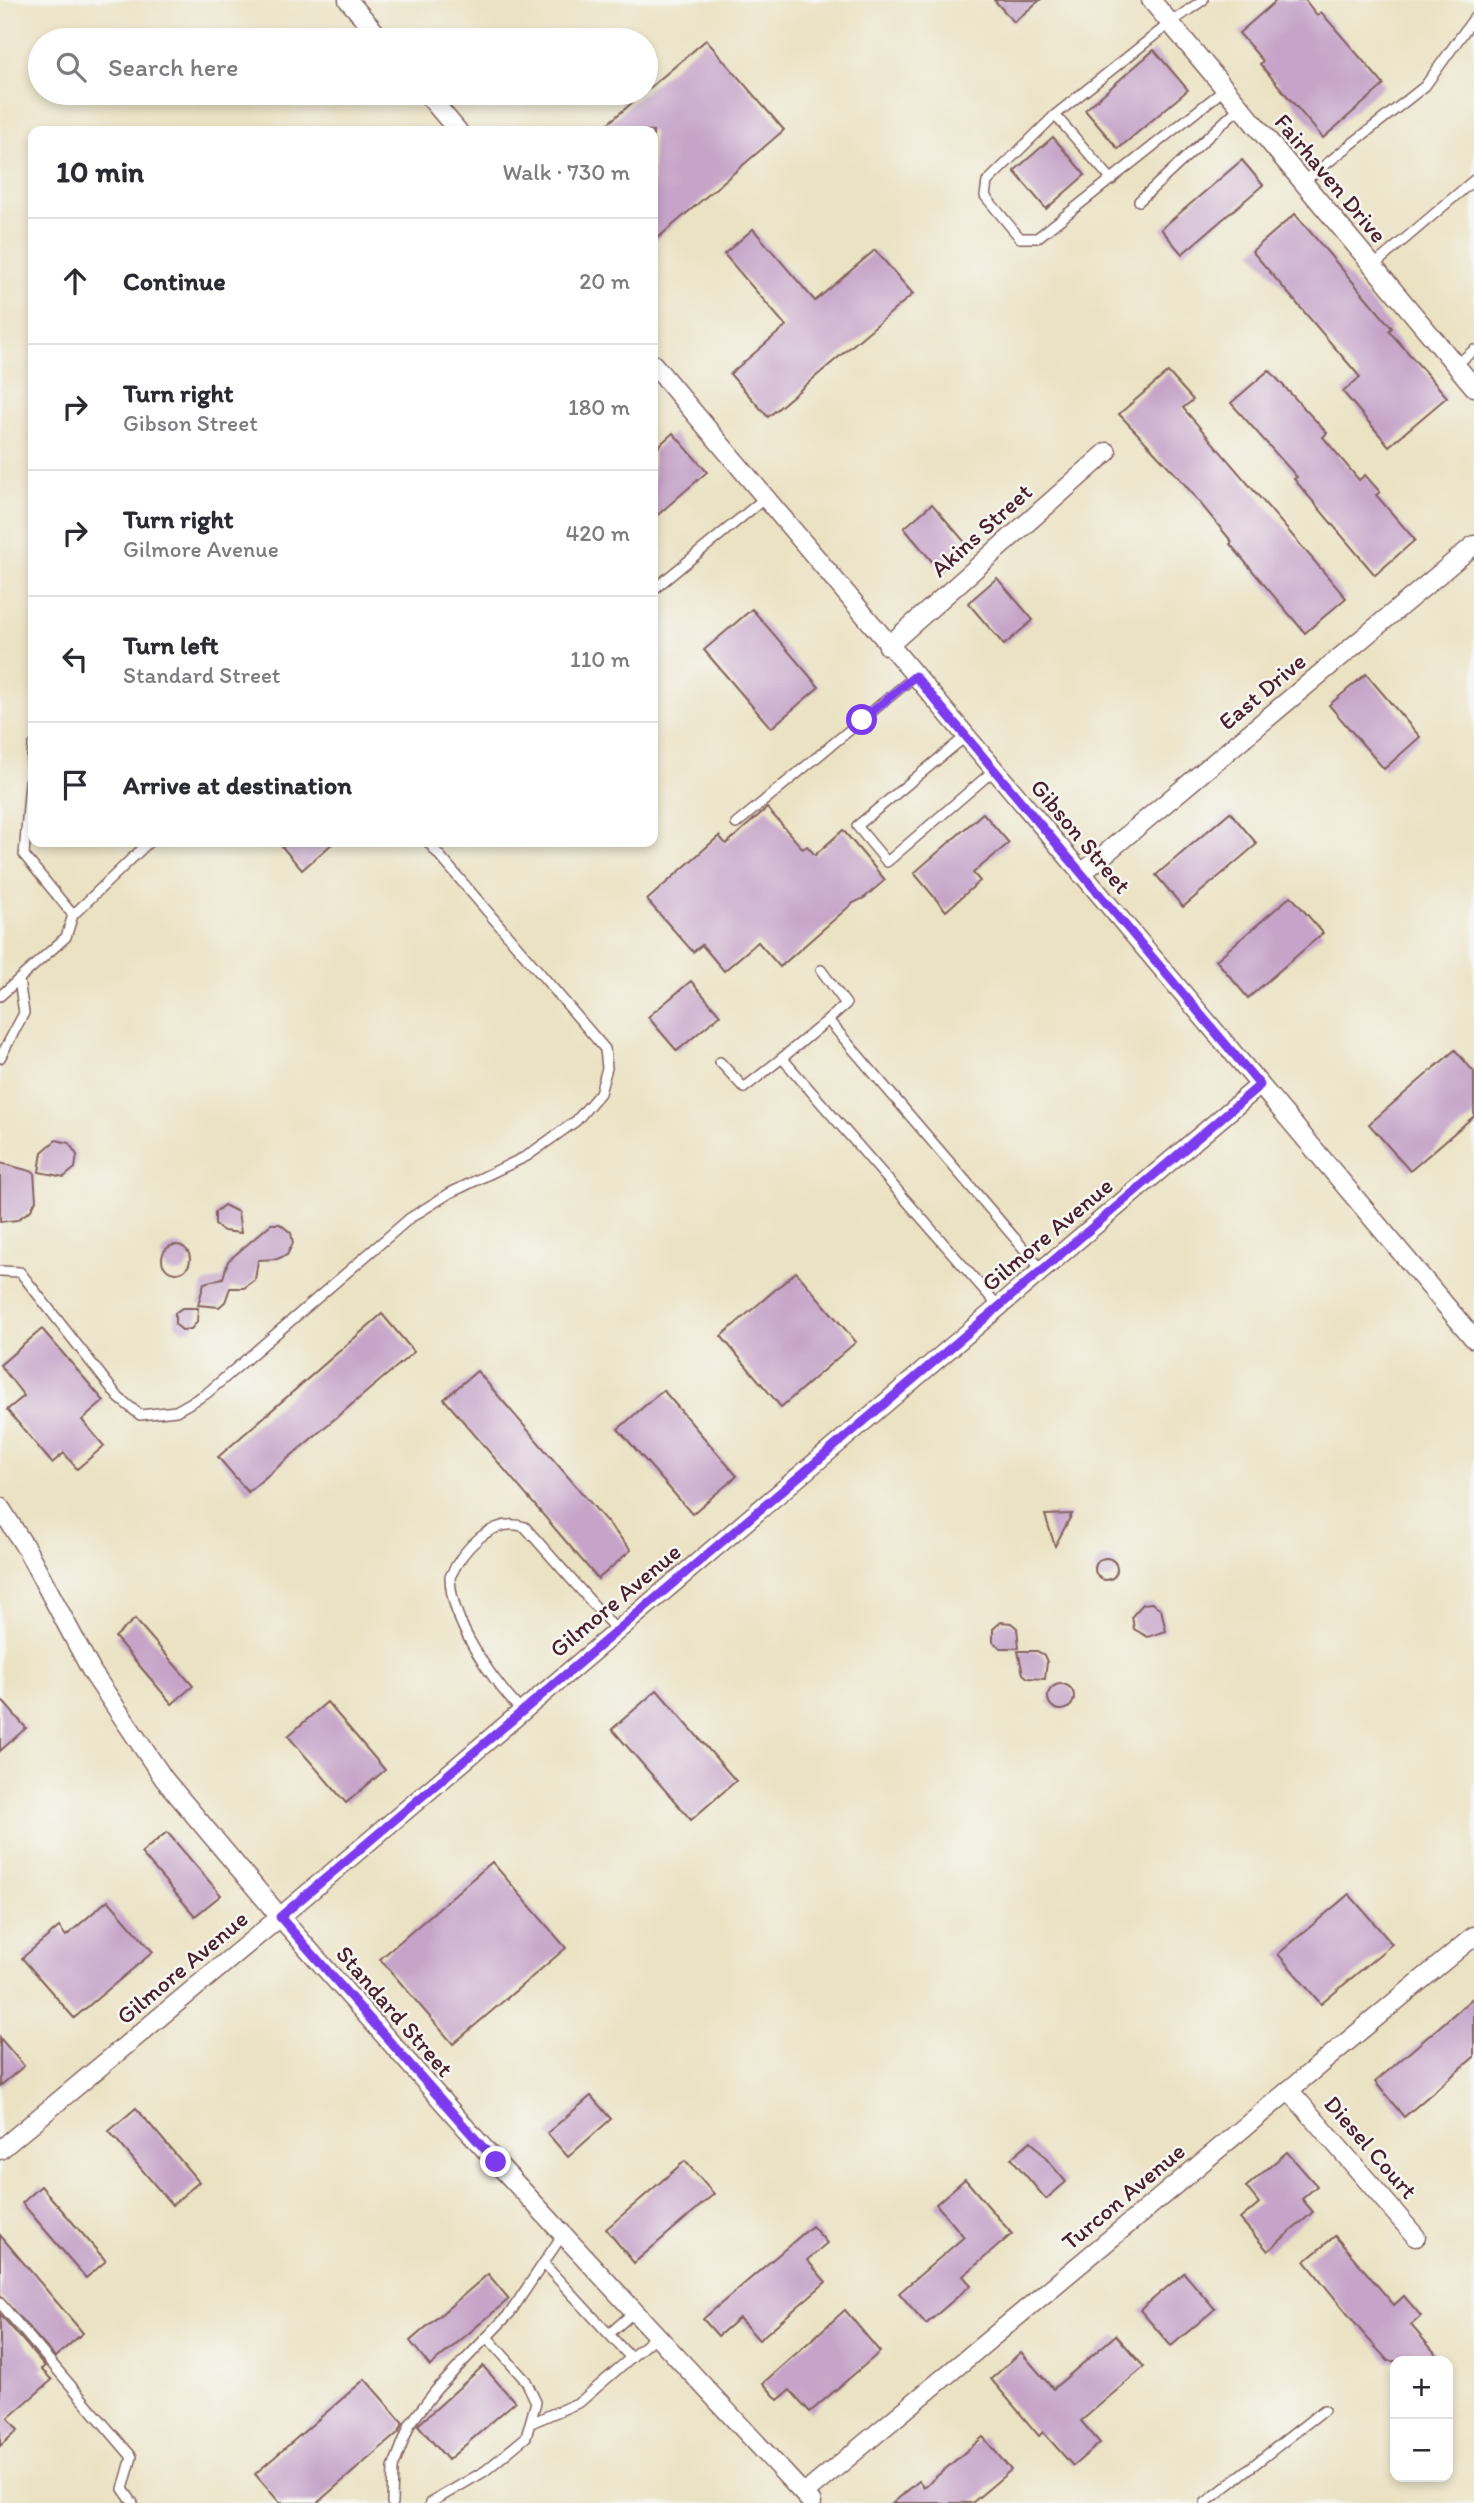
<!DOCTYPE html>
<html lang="en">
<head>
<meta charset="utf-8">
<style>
	:root { --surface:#fff; --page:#f2f2f3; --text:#2b2b33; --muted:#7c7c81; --line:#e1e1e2 }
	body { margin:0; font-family:Itim,sans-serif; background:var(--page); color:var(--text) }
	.controls { position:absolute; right:21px; bottom:21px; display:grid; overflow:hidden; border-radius:14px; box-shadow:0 4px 10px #0003 }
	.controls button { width:63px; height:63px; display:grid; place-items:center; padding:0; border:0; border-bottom:2px solid var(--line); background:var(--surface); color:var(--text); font:35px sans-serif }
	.stop { position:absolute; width:21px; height:21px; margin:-16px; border:5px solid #7c3aed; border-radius:50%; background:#fff }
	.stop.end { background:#7c3aed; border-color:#fff; box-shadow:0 2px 7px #0008 }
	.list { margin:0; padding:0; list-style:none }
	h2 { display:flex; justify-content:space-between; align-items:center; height:91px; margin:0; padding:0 28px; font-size:30px }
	h2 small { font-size:23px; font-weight:400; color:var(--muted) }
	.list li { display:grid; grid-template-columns:46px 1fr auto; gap:21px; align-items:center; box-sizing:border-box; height:126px; padding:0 28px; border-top:2px solid var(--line) }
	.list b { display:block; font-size:26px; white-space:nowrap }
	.list p { margin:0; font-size:23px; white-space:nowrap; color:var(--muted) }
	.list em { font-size:23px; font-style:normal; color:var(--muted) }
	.icon { flex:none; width:38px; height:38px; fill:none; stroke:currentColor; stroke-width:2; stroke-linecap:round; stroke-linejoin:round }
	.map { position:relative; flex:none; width:1474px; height:2503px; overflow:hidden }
	.search { position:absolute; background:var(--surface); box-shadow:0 4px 10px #0003; left:28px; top:28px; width:630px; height:77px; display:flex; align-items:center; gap:18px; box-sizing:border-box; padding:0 24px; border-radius:38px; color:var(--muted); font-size:26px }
	.panel { position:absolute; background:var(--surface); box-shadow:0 4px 10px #0003; left:28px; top:126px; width:630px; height:721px; border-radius:14px }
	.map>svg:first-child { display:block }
</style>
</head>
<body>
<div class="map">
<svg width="1474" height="2503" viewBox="0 0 1474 2503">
	<rect width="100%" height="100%" fill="#f6f6f2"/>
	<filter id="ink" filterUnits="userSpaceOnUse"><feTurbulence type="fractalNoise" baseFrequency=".0143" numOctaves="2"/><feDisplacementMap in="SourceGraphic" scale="14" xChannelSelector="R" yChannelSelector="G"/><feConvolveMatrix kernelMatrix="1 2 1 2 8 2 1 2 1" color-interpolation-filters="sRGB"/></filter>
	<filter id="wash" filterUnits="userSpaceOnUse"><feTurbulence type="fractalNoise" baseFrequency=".00686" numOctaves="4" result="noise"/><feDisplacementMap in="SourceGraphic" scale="28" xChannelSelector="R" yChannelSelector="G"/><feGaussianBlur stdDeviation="1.57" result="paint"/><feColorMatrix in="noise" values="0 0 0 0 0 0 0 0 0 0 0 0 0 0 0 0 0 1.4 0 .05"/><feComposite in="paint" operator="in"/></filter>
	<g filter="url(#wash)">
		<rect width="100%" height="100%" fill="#ebe2c3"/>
		<g id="blocks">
			<g fill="#c6a4c9">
				<polygon points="994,0 1040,0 1014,22"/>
				<polygon points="1277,0 1305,0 1317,15 1321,12 1384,85 1323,138 1260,64 1263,61 1239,33"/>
				<polygon points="706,40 784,130 653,242 653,131 599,131"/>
				<polygon points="1154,50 1188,90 1118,149 1085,110"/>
				<polygon points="1053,137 1085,175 1046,209 1014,171"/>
				<polygon points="1242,160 1263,185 1182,254 1161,229"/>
				<polygon points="1295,214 1392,328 1389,331 1447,397 1389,446 1343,392 1360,377 1252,251"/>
				<polygon points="753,229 815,301 875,250 913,294 768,417 730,374 786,326 724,254"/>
				<polygon points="1269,370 1327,433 1323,437 1359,480 1365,475 1380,492 1376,495 1415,540 1375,575 1294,479 1297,477 1231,403"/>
				<polygon points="1168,372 1193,400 1183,408 1346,598 1305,633 1230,544 1232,542 1182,481 1119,414"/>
				<polygon points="673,433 707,472 653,519 653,451"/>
				<polygon points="932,504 969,547 940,571 904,528"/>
				<polygon points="997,578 1033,620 1004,645 968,603"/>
				<polygon points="752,609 819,687 771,728 704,650"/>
				<polygon points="1366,674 1420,737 1384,769 1329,705"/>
				<polygon points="767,808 803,849 807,846 815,855 843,830 885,880 864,898 853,903 780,967 758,942 724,971 702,945 693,952 647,900 719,836 726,844"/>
				<polygon points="1230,812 1257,844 1183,907 1156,875"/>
				<polygon points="983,813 1009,843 973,873 980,881 946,911 914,873"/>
				<polygon points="278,842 334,842 302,870"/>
				<polygon points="1291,896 1323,933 1248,998 1216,960"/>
				<polygon points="691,981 720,1015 677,1051 648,1017"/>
				<polygon points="1455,1050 1474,1072 1474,1116 1410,1171 1369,1124"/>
				<polygon points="56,1140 69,1143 77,1155 75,1168 64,1177 39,1172 42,1152"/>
				<polygon points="0,1163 34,1172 36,1200 31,1210 17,1220 0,1222"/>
				<polygon points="224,1205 238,1212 241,1233 224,1231 215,1225 215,1212"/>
				<polygon points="271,1224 280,1224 291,1233 293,1243 287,1255 277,1259 258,1260 255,1280 244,1288 230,1288 225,1302 219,1307 198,1305 204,1283 223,1278 228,1261"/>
				<circle cx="176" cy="1259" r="14"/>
				<polygon points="796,1272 856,1342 781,1407 721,1336"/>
				<polygon points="182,1308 198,1308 197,1322 191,1329 182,1330 175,1324 175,1313"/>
				<polygon points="382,1314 414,1352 248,1492 218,1457"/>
				<polygon points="42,1329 104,1401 82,1420 104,1446 77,1469 64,1453 52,1463 7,1410 24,1396 0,1365"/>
				<polygon points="477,1371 631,1550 598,1579 444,1399"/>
				<polygon points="663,1390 737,1476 692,1514 618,1429"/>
				<polygon points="1072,1514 1055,1546 1045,1515"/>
				<circle cx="1106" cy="1569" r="11"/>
				<polygon points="1143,1604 1152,1603 1161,1609 1166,1631 1148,1637 1134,1629 1132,1616"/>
				<polygon points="135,1619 193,1686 172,1704 115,1637"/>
				<polygon points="1001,1622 1011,1623 1017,1628 1019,1648 1001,1648 993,1642 993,1629"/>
				<polygon points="1018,1651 1037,1651 1044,1655 1047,1662 1045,1679 1028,1678 1023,1674"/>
				<circle cx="1061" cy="1697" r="13"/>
				<polygon points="657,1690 736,1781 691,1820 612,1729"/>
				<polygon points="0,1698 26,1728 0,1751"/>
				<polygon points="327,1702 385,1770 346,1803 288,1736"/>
				<polygon points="167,1832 221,1895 195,1916 141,1853"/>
				<polygon points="492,1862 566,1948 453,2044 380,1959"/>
				<polygon points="1349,1894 1392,1944 1321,2004 1278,1954"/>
				<polygon points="108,1900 153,1952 74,2018 22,1958 59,1927 66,1936"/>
				<polygon points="1474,1997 1474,2057 1404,2117 1375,2082"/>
				<polygon points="0,2038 24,2066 0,2086"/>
				<polygon points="591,2096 611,2119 568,2157 547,2133"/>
				<polygon points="136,2108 199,2182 172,2205 109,2131"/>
				<polygon points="1031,2141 1066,2182 1046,2199 1011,2158"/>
				<polygon points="1287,2152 1317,2186 1302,2199 1313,2212 1268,2251 1240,2219 1259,2203 1246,2187"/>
				<polygon points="685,2161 714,2194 634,2263 606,2229"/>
				<polygon points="965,2179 1012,2234 963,2276 971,2285 926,2324 899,2293 964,2237 936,2204"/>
				<polygon points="41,2186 106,2261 86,2278 22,2203"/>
				<polygon points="812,2226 827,2243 807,2260 826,2282 759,2340 739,2318 718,2336 703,2319"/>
				<polygon points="0,2235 83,2333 55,2357 0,2296"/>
				<polygon points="1335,2236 1394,2305 1404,2296 1421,2316 1411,2325 1442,2361 1388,2361 1362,2332 1305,2261"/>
				<polygon points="1184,2273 1215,2309 1171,2346 1140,2310"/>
				<polygon points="488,2274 509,2299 430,2366 410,2341"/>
				<polygon points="845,2310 880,2352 810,2412 790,2390 778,2400 763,2383"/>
				<polygon points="0,2314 45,2366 41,2369 52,2380 8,2418 18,2430 0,2446"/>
				<polygon points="1116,2335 1144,2367 1081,2421 1100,2443 1073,2466 1043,2432 1039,2436 991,2379 1021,2352 1053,2389"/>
				<polygon points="483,2366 515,2402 448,2460 418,2425"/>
				<polygon points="365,2379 403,2423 399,2432 317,2503 280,2503 255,2474"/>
				<polygon points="983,2437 1011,2470 972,2503 893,2503 919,2481 924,2487"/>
			</g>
		</g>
	</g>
	<g filter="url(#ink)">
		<use href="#blocks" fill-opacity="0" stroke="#826360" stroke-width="2"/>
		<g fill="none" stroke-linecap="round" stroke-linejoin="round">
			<g stroke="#826360" stroke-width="12">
				<g id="lane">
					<polyline points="1055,115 1170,23 1203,0"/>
					<polyline points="1112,180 1055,115 987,182 985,196 1020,238 1037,238 1225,89"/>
					<polyline points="1302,183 1425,86 1474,18"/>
					<polyline points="1139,201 1240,107"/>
					<polyline points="1372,267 1474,180"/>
					<polyline points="1456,365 1474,350"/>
					<polyline points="653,590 765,498"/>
					<polyline points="965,737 857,826 887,862 993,771"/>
					<polyline points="736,824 915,676"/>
					<polyline points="73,915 149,842"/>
					<polyline points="821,970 846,1004 828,1020"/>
					<polyline points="0,996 66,937 73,915 24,855 33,746"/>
					<polyline points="0,1058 24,1013 19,980"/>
					<polyline points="720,1062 744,1088 782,1058"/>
					<polyline points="0,1271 20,1272 119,1398 140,1415 176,1411 206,1394 410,1218 450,1193 527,1156 576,1121 600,1093 607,1068 605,1049 428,842"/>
					<polyline points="999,1307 782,1058 828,1020 1042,1270"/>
					<path d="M522,1712C491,1678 451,1624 450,1577C463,1549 492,1516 525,1527L617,1631"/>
					<polyline points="544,2264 631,2358"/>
					<polyline points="0,2303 132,2457 123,2489 133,2503"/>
					<polyline points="609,2334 635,2311"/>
					<polyline points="531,2423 580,2402 657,2335"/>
					<polyline points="392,2503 393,2468 410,2424 436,2390 510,2313 563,2234"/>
					<polyline points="430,2503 485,2471 526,2437 536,2402 526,2381 487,2337"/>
					<polyline points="1205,2503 1324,2410"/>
				</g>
			</g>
			<g stroke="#826360" stroke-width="21">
				<g id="street">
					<polyline points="348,0 382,40"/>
					<polyline points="1151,0 1474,387"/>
					<polyline points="426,93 458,131"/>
					<polyline points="653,364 1474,1339"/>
					<polyline points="888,646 1107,452"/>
					<polyline points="1081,874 1474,545"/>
					<polyline points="0,1507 27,1550 92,1672 164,1779 280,1917 496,2162 812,2503"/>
					<polyline points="1289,2090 1416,2237"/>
					<polyline points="0,2150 280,1917 1260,1085"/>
					<polyline points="804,2494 1474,1936"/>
				</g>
			</g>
			<use href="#lane" stroke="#fff" stroke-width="9"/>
			<use href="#street" stroke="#fff" stroke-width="18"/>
		</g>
	</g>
	<g fill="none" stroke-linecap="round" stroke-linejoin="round" filter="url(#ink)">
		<polyline stroke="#7c3aed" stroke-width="9" points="496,2162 280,1917 1260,1085 915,676 862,720"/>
	</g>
	<g text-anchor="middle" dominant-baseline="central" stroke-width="5" stroke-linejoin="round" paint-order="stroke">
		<g font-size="24" fill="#4a1f2b" stroke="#f6f6f2">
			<text transform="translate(1331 178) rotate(50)">Fairhaven Drive</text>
			<text transform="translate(981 530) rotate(-42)">Akins Street</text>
			<text transform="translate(1262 691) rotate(-40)">East Drive</text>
			<text transform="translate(1081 836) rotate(50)">Gibson Street</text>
			<text transform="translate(1047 1234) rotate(-40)">Gilmore Avenue</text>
			<text transform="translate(615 1600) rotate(-40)">Gilmore Avenue</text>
			<text transform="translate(182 1967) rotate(-40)">Gilmore Avenue</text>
			<text transform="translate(395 2011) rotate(49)">Standard Street</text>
			<text transform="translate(1371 2147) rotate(49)">Diesel Court</text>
			<text transform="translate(1123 2196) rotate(-40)">Turcon Avenue</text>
		</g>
	</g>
</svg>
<div class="controls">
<button>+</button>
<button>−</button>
</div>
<div class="stop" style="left:862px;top:720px"></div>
<div class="stop end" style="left:496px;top:2162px"></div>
<div class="search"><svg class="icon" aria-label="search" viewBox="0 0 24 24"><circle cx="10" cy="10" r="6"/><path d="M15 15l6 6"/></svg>Search here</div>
<section class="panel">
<h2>10 min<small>Walk · 730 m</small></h2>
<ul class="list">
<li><svg class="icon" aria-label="ahead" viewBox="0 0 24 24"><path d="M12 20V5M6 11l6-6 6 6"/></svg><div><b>Continue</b></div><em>20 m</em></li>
<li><svg class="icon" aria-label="right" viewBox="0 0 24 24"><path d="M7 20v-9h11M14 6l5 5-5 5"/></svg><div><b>Turn right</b><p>Gibson Street</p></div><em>180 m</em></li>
<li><svg class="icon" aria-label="right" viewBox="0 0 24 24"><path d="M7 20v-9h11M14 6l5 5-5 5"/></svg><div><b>Turn right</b><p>Gilmore Avenue</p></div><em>420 m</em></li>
<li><svg class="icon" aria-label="left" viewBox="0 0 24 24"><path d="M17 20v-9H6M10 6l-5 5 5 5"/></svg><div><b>Turn left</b><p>Standard Street</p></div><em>110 m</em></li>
<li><svg class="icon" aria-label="arrive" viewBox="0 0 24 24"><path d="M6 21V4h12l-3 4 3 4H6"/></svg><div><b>Arrive at destination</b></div></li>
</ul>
</section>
</div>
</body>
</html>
